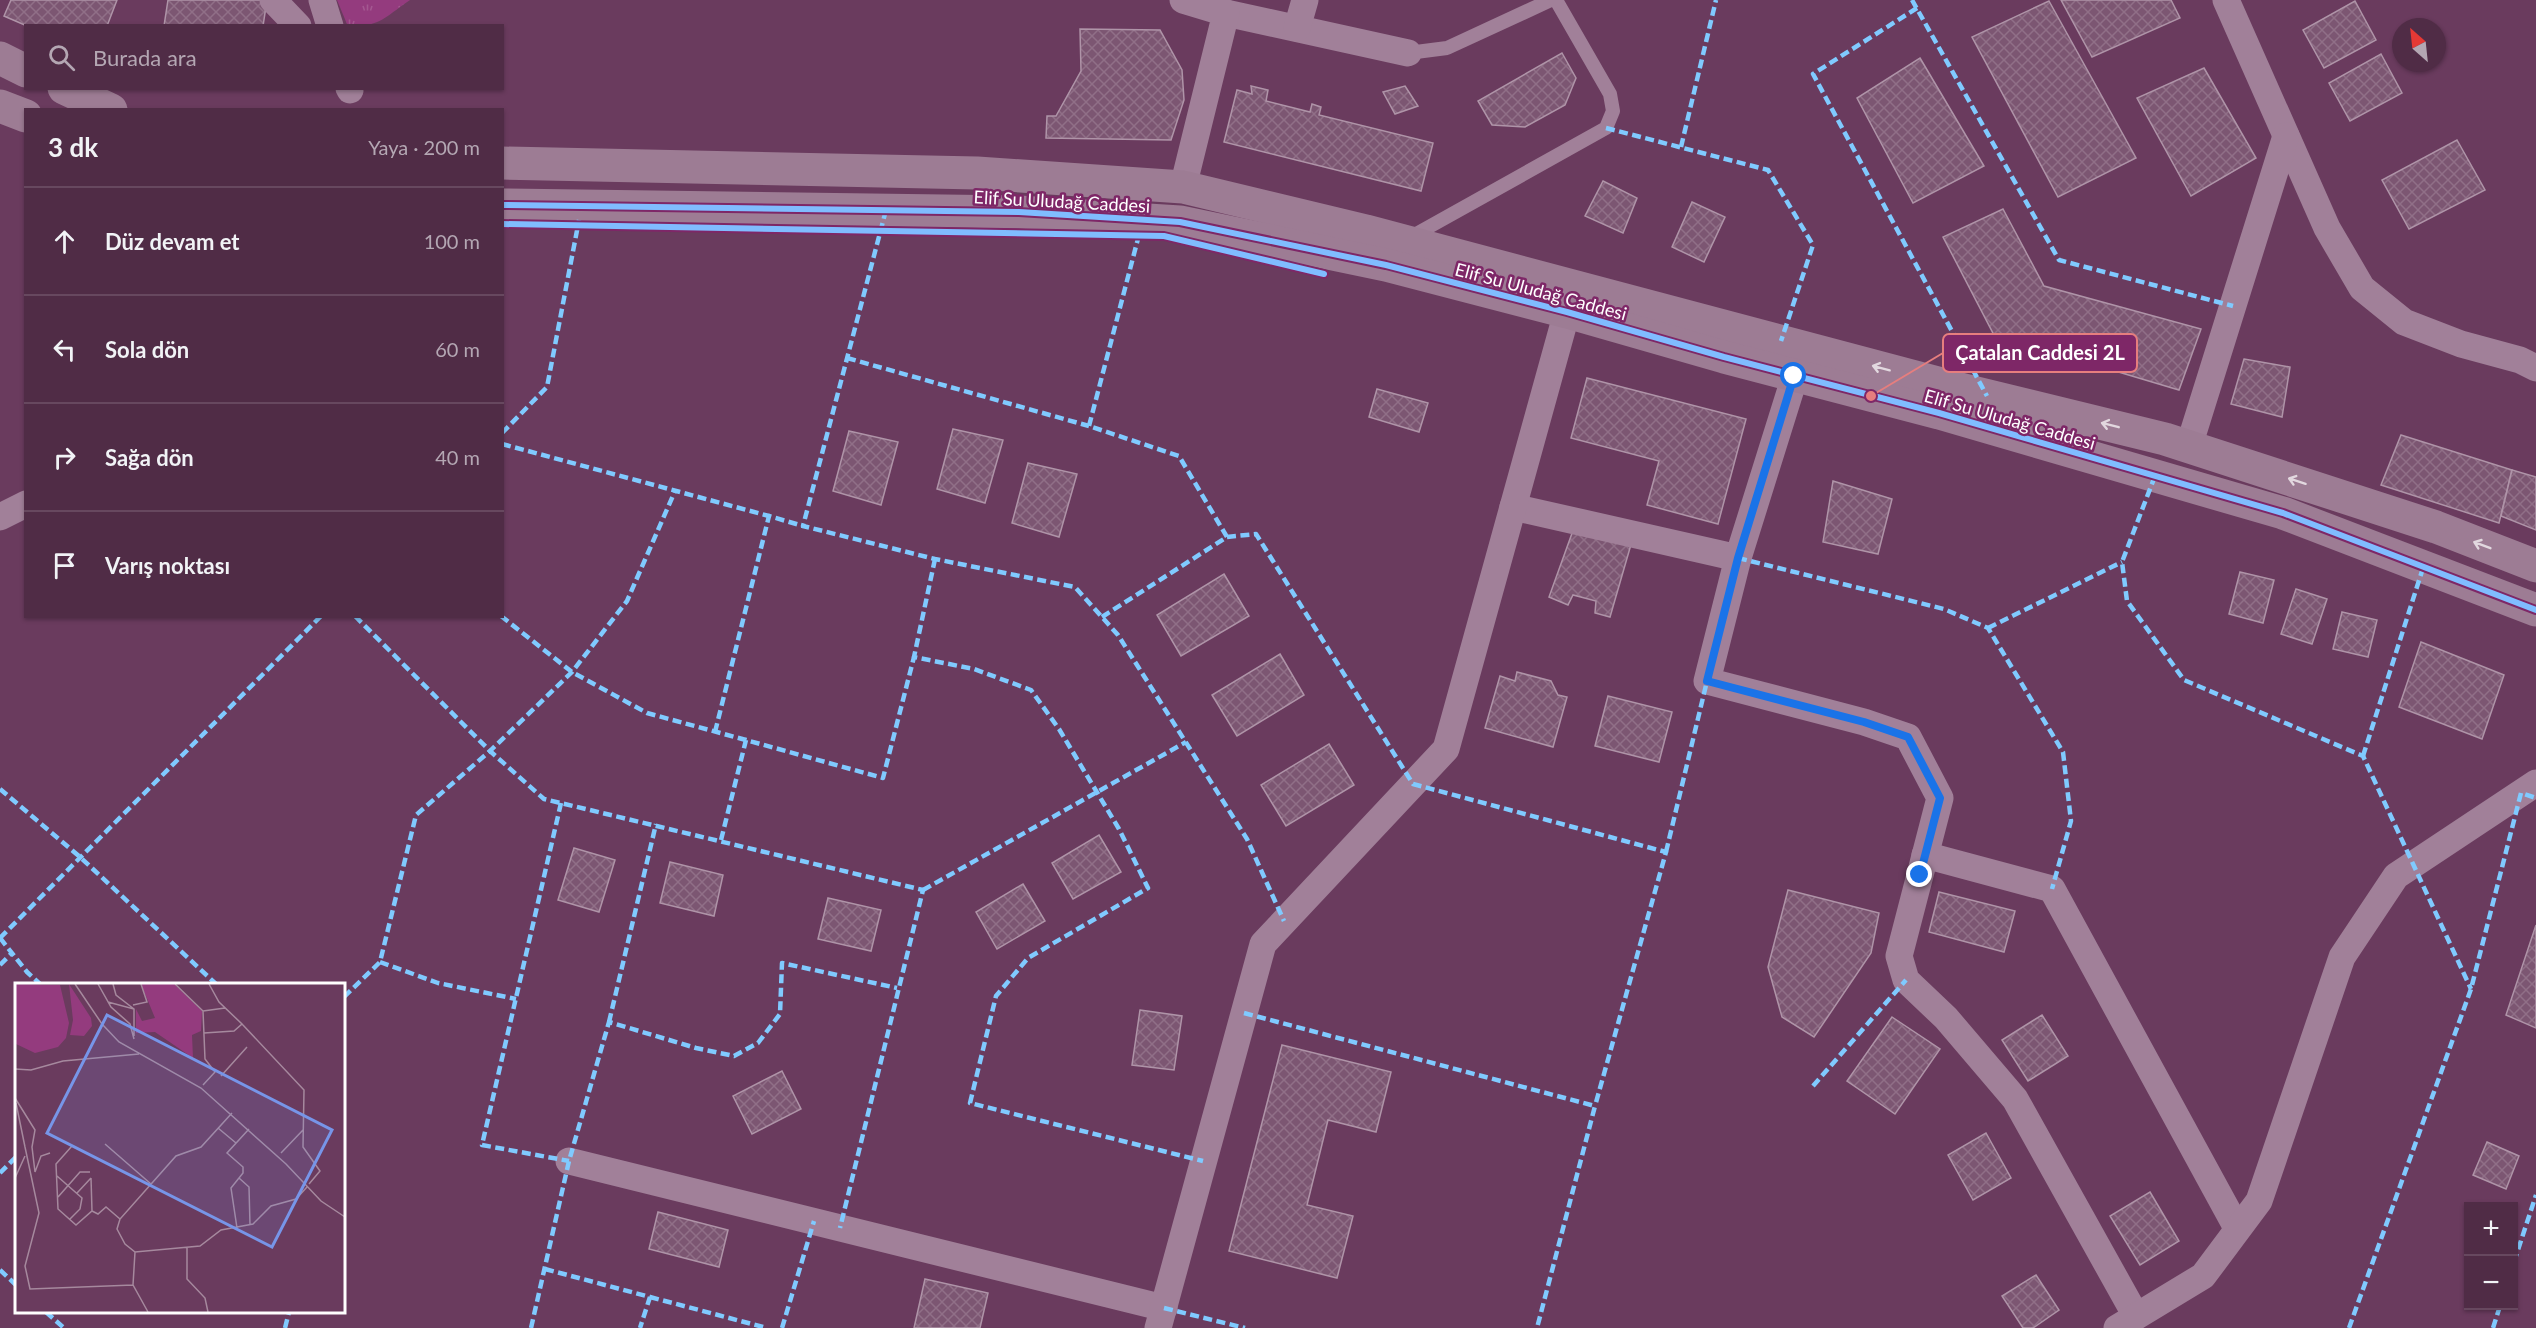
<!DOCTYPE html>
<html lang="tr">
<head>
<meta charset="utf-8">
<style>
	:root { --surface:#502c46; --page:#5a3851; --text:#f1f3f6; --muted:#b4a7b3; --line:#67485f }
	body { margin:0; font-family:Lato,sans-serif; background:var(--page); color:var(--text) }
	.controls { position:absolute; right:18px; bottom:18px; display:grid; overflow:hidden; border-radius:0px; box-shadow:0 2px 4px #0004 }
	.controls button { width:54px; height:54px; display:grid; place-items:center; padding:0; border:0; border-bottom:2px solid var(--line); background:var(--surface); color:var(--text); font:30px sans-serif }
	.compass { position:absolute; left:2392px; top:18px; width:54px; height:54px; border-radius:50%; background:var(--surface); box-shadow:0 2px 4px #0004; rotate:333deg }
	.stop { position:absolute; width:18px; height:18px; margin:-14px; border:4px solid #1a73e8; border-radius:50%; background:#fff }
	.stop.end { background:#1a73e8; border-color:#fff; box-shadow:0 2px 6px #0008 }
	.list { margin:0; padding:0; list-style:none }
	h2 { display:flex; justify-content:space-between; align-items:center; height:78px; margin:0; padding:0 24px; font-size:26px }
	h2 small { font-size:20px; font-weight:400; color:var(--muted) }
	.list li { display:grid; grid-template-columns:39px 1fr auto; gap:18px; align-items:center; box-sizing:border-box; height:108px; padding:0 24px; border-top:2px solid var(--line) }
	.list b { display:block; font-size:22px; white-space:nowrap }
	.list em { font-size:20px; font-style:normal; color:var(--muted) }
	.icon { flex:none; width:33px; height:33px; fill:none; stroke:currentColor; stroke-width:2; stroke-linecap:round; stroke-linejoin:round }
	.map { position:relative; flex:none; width:2536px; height:1328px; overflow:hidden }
	.search { position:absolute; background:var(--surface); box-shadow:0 2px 4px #0004; left:24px; top:24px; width:480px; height:66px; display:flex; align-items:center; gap:15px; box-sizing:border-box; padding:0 21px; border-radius:0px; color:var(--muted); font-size:22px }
	.panel { position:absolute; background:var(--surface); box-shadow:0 2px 4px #0004; left:24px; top:108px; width:480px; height:510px; border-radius:0px }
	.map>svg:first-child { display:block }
</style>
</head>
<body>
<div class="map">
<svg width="2536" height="1328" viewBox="0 0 2536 1328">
	<defs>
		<pattern id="park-tufts" width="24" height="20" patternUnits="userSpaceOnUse" patternTransform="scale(1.5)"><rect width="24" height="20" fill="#943b7e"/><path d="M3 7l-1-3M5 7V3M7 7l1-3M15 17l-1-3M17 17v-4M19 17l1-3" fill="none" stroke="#a45891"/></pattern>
		<pattern id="building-cross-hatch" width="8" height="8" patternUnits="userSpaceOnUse" patternTransform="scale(1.5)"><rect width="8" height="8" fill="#7c5672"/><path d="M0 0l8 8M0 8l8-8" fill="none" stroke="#906f87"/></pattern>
	</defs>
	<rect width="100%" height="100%" fill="#6a3b5e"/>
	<path fill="url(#park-tufts)" d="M337,0H410C386,16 377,30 347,24Z"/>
	<g fill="url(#building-cross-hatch)" stroke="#af94a8" stroke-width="1.5">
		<polygon points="11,0 117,0 107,26 27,26 4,16"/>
		<polygon points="168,0 267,0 263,26 164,26"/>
		<polygon points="2061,0 2171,0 2180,18 2092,57"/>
		<polygon points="2049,1 2136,158 2058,197 1972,37"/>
		<polygon points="2355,1 2376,40 2324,68 2303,30"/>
		<polygon points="1080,29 1160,30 1182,70 1184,100 1171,140 1046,138 1047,116 1056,116 1081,71"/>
		<polygon points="1562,53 1576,78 1565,105 1525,127 1492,125 1478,101"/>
		<polygon points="2381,54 2402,93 2350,121 2329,83"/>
		<polygon points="1920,58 1984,166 1913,203 1857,98"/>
		<polygon points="2204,68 2256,158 2191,196 2137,98"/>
		<polygon points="1251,86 1268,90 1266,101 1310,112 1312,104 1321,107 1319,115 1433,143 1421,191 1224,142 1237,90 1252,94"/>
		<polygon points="1405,86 1418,106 1395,114 1383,92"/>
		<polygon points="2457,140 2485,190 2409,229 2382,180"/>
		<polygon points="1603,181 1637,198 1623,233 1585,216"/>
		<polygon points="1692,202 1725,217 1704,262 1672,247"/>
		<polygon points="2003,209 2044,286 2201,329 2179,390 1994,335 1943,237"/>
		<polygon points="2244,359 2290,367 2282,417 2231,404"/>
		<polygon points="1587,378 1746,419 1718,524 1647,505 1659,461 1571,438"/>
		<polygon points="1377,389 1428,403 1419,432 1369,417"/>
		<polygon points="953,429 1003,440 985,503 937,489"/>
		<polygon points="849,431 898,442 881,505 833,491"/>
		<polygon points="2401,435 2512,470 2499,523 2381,485"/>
		<polygon points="1028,463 1077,474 1059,537 1012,523"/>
		<polygon points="2512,470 2536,477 2536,530 2501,516"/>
		<polygon points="1833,481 1892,499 1878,554 1823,542"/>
		<polygon points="1575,525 1632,541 1610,617 1595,613 1596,601 1573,595 1568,605 1549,597"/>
		<polygon points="2240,572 2274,580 2263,623 2229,614"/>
		<polygon points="1224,574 1249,616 1181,656 1157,615"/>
		<polygon points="2296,589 2327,599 2312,644 2281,634"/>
		<polygon points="2342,612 2377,620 2368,657 2333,649"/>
		<polygon points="2421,642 2504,675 2482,739 2399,707"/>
		<polygon points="1280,654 1304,695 1237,736 1212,695"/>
		<polygon points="1517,672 1551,681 1558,695 1567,697 1553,747 1485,728 1500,676 1515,681"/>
		<polygon points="1608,696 1672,712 1659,762 1595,746"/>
		<polygon points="1329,744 1354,785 1286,826 1261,785"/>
		<polygon points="1099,835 1121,872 1073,899 1052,863"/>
		<polygon points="574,848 615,860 599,912 558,900"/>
		<polygon points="670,862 723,875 714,916 660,903"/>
		<polygon points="1023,884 1045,921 997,949 976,912"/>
		<polygon points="1788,890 1879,913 1871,953 1814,1037 1782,1017 1768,967"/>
		<polygon points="1939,892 2015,911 2004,952 1929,932"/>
		<polygon points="828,898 881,910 871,951 818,939"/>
		<polygon points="2536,925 2536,1028 2506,1015"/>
		<polygon points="1140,1010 1182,1016 1174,1070 1132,1065"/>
		<polygon points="2042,1015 2068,1056 2028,1081 2002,1040"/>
		<polygon points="1892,1017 1940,1049 1895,1114 1847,1081"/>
		<polygon points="1282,1045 1391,1072 1376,1132 1328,1120 1307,1205 1353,1216 1337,1278 1229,1251"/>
		<polygon points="782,1071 801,1109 752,1134 733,1096"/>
		<polygon points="1986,1133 2011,1178 1973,1200 1948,1155"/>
		<polygon points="2487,1142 2519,1156 2506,1189 2473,1175"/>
		<polygon points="2150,1192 2179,1241 2140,1265 2110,1216"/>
		<polygon points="658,1212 728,1230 719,1267 649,1249"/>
		<polygon points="2036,1275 2059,1310 2033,1328 2023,1328 2002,1296"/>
		<polygon points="925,1279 988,1293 980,1328 914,1328"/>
	</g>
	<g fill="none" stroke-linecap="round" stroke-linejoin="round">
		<g stroke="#a18099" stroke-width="14">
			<polyline points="1408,53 1447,48 1551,0"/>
			<polyline points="1409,238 1606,128 1613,111 1610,94 1556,0"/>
		</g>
		<g stroke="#a18099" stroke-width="27">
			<polyline points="273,0 298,26"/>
			<polyline points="322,0 330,26"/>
			<polyline points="2226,0 2327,228 2362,288 2404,322 2461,344 2520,360 2536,368"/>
			<polyline points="1226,13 1408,53"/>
			<polyline points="1297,28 1305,0"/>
			<polyline points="349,88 350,90"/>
			<polyline points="1183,187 1226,13 1183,0"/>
			<polyline points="1795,376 1738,558 1707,681 1864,722 1908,737 1940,798 1899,956 1906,980 1946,1018 2015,1099 2136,1316"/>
			<polyline points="2189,446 2286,136"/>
			<polyline points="1513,507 1738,558"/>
			<polyline points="0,517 26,504"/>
			<polyline points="1925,855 2052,889 2237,1228"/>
			<polyline points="569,1161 1164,1308"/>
			<polyline points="1158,1328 1263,944 1446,749 1567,312"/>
			<polyline points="2117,1328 2203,1276 2259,1201 2342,957 2396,876 2536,783"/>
		</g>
		<g stroke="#9d7c94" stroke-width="33">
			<polyline points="0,58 26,71"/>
			<polyline points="64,88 111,110"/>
			<polyline points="0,106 26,116"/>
			<polyline points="502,163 977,173 1183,187 1366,231 1964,390 2165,439 2436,527 2536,566"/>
			<polyline points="502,205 1019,212 1180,222 1386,265 1567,312 1724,357 1939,413 2283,513 2536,610"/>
		</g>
		<g stroke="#80caff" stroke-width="4.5" stroke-dasharray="9 4.5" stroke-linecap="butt">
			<polyline points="1912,0 2059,260 2233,306"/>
			<polyline points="1917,8 1813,74 1987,396"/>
			<polyline points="1606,128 1768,170 1813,245 1781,341"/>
			<polyline points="1681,147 1716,0"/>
			<polyline points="886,210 803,526 935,559 1075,587 1118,635 1247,839 1284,921"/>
			<polyline points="847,358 1089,426"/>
			<polyline points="502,433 547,387 579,220"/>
			<polyline points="502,444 769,516"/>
			<polyline points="2155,476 2122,562 2127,601 2184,680 2363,756 2471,989"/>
			<polyline points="1227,537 1256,534 1413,784 1666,852 1595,1106"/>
			<polyline points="1738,558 1944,609 1988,628 2063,752 2071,821 2052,889"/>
			<polyline points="935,559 914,657 974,669 1031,690 1059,729 1119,829 1148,888 1028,958 996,996 970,1103 1203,1161"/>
			<polyline points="355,616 490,751 544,799 923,890 840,1228"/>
			<polyline points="501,616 572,672 647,713 746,740"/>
			<polyline points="1102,617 1227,537 1179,456 1089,426 1140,231"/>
			<polyline points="1988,628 2122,562"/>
			<polyline points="715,732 769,516 803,526"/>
			<polyline points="2363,756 2423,568"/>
			<polyline points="0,789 80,857 216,984"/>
			<polyline points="561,803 482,1145 569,1161"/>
			<polyline points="721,840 746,740 883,778 914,657"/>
			<polyline points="1666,852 1707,681"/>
			<polyline points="923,890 1186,742"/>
			<polyline points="0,938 321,616"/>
			<polyline points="0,938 27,972 40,984"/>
			<polyline points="380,962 438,983 516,999"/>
			<polyline points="0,965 12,953"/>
			<polyline points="344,997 380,962 416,815 490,751 572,672 627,601 675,491"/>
			<polyline points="1244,1013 1595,1106 1537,1328"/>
			<polyline points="609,1022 656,824"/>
			<polyline points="1813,1086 1906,980"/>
			<polyline points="0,1173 16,1157"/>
			<polyline points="2514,1262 2536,1195"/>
			<polyline points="545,1269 650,1297 640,1328"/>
			<polyline points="0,1270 16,1285"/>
			<polyline points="650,1297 767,1328"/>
			<polyline points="1164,1308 1245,1328"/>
			<polyline points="46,1312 64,1328"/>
			<polyline points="285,1328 289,1312"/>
			<polyline points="531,1328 569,1161 609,1022 696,1048 734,1056 758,1043 780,1014 782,963 897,988"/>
			<polyline points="782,1328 814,1221"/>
			<polyline points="2349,1328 2471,989 2521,793 2536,798"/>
			<polyline points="2493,1328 2500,1306"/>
		</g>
		<g stroke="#7e2767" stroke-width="10">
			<g id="cycleway">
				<polyline points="502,205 1019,212 1180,222 1386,265 1567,312 1724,357 1939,413 2283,513 2536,610"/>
				<polyline points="502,224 1164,236 1324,274"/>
			</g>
		</g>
		<use href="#cycleway" stroke="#80bcff" stroke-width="6"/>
	</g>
	<defs><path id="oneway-shaft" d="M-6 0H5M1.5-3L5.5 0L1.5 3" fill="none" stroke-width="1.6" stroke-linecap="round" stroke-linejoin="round" transform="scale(1.5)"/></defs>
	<g stroke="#e2d8df">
		<use href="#oneway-shaft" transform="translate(1881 368) rotate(-165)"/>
		<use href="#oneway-shaft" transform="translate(2110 425) rotate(-166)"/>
		<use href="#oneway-shaft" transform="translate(2297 481) rotate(-162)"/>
		<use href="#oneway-shaft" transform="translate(2482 545) rotate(-159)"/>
	</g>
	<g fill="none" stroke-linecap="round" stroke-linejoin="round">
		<polyline stroke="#1a73e8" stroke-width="8" points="1794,376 1738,558 1707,681 1864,722 1908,737 1940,798 1920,875"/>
	</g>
	<g text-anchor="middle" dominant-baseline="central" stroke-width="5" stroke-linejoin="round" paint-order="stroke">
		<g font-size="18" fill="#fff" stroke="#7e2767">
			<text transform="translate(1062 201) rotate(3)">Elif Su Uludağ Caddesi</text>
			<text transform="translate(1541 291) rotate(15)">Elif Su Uludağ Caddesi</text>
			<text transform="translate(2010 419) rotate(16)">Elif Su Uludağ Caddesi</text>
		</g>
	</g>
	<g transform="translate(15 983)">
		<rect width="330" height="330" fill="#6a3b5e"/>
		<path d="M0,1L45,2L54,40L51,55L43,64L20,70L1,61ZM54,1L76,35L77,43L69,53L55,52L58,37Z" fill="#943b7e"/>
		<path d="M126,1H159L187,28L186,48L177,52L178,75L140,49L121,50V26L127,38L140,35Z" fill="#943b7e"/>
		<path fill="none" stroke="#a6899e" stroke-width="1.5" d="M60,1L87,41L104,59L186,105L271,181L306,218L330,234M83,1L96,24L115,41L119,56M98,1L101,12L119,26M160,1L188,28L190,76L200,89L188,102M93,19L119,26V53M118,22L132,19L126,1M188,28L210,25M227,41L289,107L288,164L305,188L294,201M189,50L219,48L227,41L204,19L194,1M0,86L16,87L48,78L124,71M206,93L232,64M0,115L20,147L17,164L20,189L26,173L35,170M1,120L10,164M217,130L186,164L161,173L105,236L102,246L110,261L120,269L185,263L206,247L238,241L256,223L281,216L292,204M203,145L221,160M90,161L136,201M57,163L41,181L43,226L61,242L77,228L83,231L91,224L105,236M10,164L24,230L10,283L15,306L118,302L133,329M266,170L288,147M42,193L67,215L65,226L55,236M0,195L10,173M76,195L77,228M224,195L234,204L235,242M62,210L76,195M43,214L65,189H75M222,245L216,205L228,190V184L212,170L234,146M172,264V296L190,315L193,329M118,302L120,269"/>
		<path fill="#7795e8" fill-opacity="0.15" stroke="#7795e8" stroke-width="3" d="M92,32L317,147L257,264L32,150Z"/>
		<rect width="330" height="330" fill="none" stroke="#fff" stroke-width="3"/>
	</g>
	<path fill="none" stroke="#e67e7e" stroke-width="2" d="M1871 396L1943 353"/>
	<circle fill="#e67e7e" stroke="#7e2767" stroke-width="2" cx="1871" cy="396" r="6"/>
	<rect fill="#7e2767" stroke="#e67e7e" stroke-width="2" x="1943" y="334" width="194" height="38" rx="6"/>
	<g font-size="20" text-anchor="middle" font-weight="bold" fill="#fff">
		<text x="2040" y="360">Çatalan Caddesi 2L</text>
	</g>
</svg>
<div class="controls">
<button>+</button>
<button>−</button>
</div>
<svg class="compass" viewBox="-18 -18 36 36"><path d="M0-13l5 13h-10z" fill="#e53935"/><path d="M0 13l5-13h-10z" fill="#b4a7b3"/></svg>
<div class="stop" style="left:1794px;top:376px"></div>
<div class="stop end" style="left:1920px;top:875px"></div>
<div class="search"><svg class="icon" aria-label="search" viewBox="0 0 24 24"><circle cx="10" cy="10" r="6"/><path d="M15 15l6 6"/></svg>Burada ara</div>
<section class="panel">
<h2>3 dk<small>Yaya · 200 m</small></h2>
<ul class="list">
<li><svg class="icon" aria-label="ahead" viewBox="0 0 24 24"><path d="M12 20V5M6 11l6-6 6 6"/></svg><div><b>Düz devam et</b></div><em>100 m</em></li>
<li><svg class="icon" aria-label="left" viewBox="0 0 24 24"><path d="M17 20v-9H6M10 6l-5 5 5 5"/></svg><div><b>Sola dön</b></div><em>60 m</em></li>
<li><svg class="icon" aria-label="right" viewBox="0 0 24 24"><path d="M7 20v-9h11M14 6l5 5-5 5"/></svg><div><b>Sağa dön</b></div><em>40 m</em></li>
<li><svg class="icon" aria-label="arrive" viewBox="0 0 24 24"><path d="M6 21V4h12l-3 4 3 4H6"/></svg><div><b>Varış noktası</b></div></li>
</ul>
</section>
</div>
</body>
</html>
